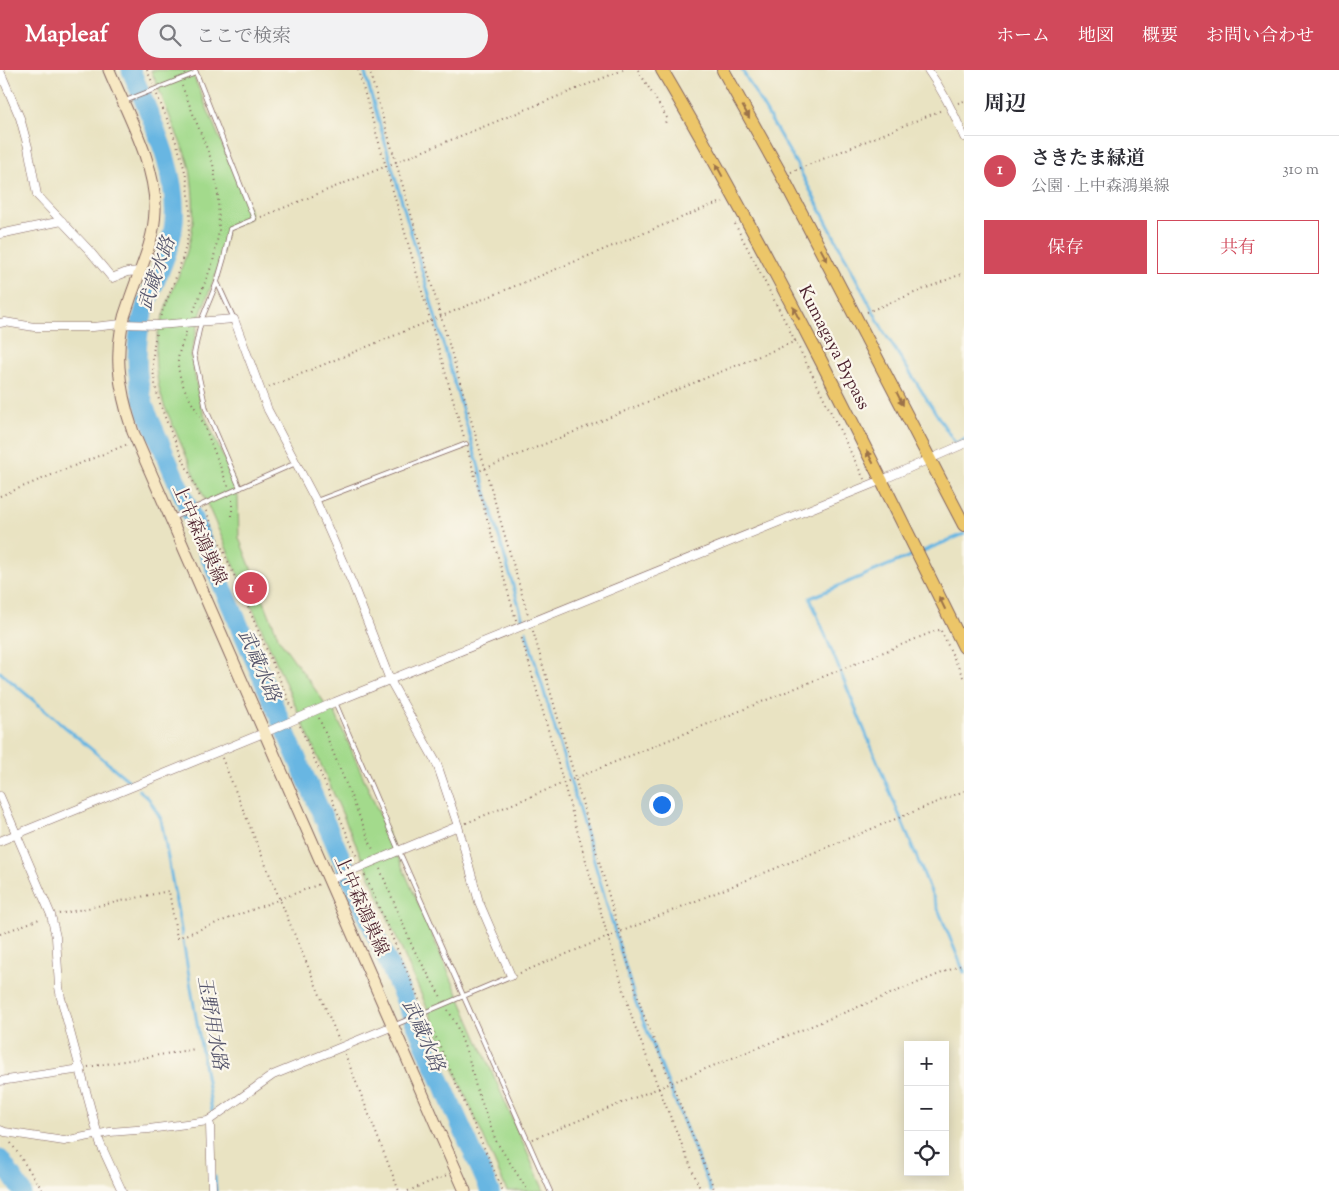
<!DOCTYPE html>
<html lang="ja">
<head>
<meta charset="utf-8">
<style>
	:root { --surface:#fff; --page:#f2f2f3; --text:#2b2b33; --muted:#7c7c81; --line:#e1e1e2; --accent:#d1495b }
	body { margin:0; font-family:"Sorts Mill Goudy","Noto Serif JP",serif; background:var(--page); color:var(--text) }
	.controls { position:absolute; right:15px; bottom:15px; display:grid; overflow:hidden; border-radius:0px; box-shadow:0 2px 12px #0003 }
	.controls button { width:45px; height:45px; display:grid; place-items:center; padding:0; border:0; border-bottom:1px solid var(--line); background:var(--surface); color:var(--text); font:25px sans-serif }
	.you { position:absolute; left:661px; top:734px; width:18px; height:18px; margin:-12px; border:4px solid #fff; border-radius:50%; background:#1a73e8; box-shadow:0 0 0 8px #1a73e833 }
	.badge { display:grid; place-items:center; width:32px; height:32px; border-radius:50%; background:var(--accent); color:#fff; font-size:16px; font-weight:700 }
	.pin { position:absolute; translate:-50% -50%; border:2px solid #fff; box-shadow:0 1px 5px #0006 }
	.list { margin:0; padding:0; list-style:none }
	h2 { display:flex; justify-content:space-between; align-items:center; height:65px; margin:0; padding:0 20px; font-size:21px }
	h2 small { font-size:16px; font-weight:400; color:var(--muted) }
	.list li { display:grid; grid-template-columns:32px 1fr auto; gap:15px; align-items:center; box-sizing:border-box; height:70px; padding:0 20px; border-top:1px solid var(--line) }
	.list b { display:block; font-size:19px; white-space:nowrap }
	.list p { margin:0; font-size:16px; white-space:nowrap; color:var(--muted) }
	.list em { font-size:16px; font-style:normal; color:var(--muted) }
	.actions { display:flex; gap:10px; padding:15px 20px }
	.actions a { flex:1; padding:11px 0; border:1px solid var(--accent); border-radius:0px; text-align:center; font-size:18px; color:var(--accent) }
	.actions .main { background:var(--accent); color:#fff }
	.icon { flex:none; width:28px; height:28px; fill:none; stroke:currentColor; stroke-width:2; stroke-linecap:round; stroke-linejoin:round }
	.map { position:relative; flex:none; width:964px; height:1121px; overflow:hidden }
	header { display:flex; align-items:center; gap:30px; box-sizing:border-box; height:70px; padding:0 25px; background:var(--accent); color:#fff }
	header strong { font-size:24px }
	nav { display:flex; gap:28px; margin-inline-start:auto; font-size:18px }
	.search { width:350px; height:45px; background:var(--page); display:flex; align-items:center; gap:12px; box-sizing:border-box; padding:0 18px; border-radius:28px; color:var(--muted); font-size:19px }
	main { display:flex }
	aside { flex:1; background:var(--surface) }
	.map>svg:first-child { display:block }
</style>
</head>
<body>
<header>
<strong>Mapleaf</strong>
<div class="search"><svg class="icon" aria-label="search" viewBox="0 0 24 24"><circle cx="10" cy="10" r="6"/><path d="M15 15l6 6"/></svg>ここで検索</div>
<nav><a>ホーム</a><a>地図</a><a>概要</a><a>お問い合わせ</a></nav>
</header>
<main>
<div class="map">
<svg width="964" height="1121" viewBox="0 0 964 1121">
	<rect width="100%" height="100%" fill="#fbf7ec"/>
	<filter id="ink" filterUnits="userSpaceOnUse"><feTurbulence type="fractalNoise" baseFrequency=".02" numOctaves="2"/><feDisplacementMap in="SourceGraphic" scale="10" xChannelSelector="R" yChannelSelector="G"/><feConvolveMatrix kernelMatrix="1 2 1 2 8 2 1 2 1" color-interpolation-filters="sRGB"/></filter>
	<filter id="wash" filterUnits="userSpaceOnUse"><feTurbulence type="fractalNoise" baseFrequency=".0096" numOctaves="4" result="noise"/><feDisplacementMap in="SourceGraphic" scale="20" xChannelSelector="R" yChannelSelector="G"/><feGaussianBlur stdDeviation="1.12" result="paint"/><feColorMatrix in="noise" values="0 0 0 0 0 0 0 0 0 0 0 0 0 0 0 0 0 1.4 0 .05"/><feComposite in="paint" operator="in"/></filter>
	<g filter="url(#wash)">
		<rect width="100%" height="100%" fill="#e9e3c2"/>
		<path fill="#a3da8c" stroke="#767c5c" d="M151,0H191L250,141V148L226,159L221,191L200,246L191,285L201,337L234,411L238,427L239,468L279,569L322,629L327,640L333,638L544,1121H507L164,335C157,314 153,291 157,268C165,228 189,193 193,152C194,138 193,121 191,106C190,93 183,79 178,67C169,45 160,22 151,0Z"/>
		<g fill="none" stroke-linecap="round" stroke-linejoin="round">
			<g stroke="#68b6e2" stroke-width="3">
				<polyline points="364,0 523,550"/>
				<polyline points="742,0 797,95 884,262 955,373 964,369"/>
				<polyline points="921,482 964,464"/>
				<polyline points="915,484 810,528 964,902"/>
				<polyline points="526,561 636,933 711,1121"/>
				<polyline points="0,602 129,711"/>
				<polyline points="139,720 149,729 161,749 182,865"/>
				<polyline points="183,871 212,1041"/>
				<polyline points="215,1107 216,1121"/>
			</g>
			<g stroke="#68b6e2" stroke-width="19">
				<path d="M131,0C150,48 178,98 174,152C171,183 155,208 145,238C134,270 135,306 145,338L299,693L490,1121"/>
				<polyline points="0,1089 22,1121"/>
			</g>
		</g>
	</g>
	<g filter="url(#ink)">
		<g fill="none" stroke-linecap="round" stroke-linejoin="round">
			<g stroke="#826460" stroke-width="5.5">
				<g id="service">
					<polyline points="195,0 254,149 230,159 224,188 217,212 201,251 194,284 206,339 240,418"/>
					<polyline points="125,31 196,3"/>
					<polyline points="217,212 234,249"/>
					<polyline points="316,431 466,374"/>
					<polyline points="172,448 296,393"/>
					<polyline points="335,632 399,781 550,1121"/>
					<polyline points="395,955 511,906"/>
				</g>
			</g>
			<g stroke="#826460" stroke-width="9">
				<g id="minor">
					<path d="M928,0C943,21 954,43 964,67"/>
					<polyline points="0,1 20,48 28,77 37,125 88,179 112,208 127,202 141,201"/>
					<polyline points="0,164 62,151"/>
					<polyline points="0,253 5,252 34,257 93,257 121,254 158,255 234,249 268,340 316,431 353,515 390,610 437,694 458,756 479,832 511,906"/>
					<polyline points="0,726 51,845 56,867 59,917 61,928 100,1073 122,1121"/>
					<polyline points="0,771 271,660 335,632 882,410 964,374"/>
					<polyline points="329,810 458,756"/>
					<polyline points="0,1011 81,999"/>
					<polyline points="208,1051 210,1055 212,1121"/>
					<polyline points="0,1060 5,1062 64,1071 110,1062 149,1059 208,1051 273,1005 393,956"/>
				</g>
			</g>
			<g stroke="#826460" stroke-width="13">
				<path id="secondary" d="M109,0C126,41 157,96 155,141C154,173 139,201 129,232C112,276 118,318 133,362L465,1121"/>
			</g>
			<g stroke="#826460" stroke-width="14">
				<g id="trunk">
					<path d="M662,0C772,187 868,382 964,577"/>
					<polyline points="723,0 782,106 964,455"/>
				</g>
			</g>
			<g stroke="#826460" stroke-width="2" stroke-dasharray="1 4" stroke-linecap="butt">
				<polyline points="147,0 153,14"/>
				<polyline points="358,0 464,367"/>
				<polyline points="369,0 528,545"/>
				<polyline points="638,0 667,48 665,53"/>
				<polyline points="182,16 213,94 218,125 219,161 213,192 193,243"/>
				<path d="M157,25C178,75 200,123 185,179C179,202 169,225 160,247"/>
				<polyline points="958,33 964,31"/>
				<polyline points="791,102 942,40"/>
				<polyline points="261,147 623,0"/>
				<polyline points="735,154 806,292 864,409"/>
				<polyline points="867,242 964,203"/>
				<path d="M186,262C183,272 177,284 178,295C180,317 193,333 202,351C211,372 219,394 228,416"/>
				<path d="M156,264C147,304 159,335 175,371C183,390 192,408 200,427"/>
				<polyline points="269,317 710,136 723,132"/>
				<polyline points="468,381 474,403"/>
				<polyline points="0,426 128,374"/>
				<polyline points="232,430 232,449"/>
				<polyline points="206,441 293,640"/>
				<polyline points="516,550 474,403 796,271"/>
				<polyline points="533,561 642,941 715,1121"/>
				<polyline points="941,561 964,609"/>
				<polyline points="319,648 374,782"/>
				<polyline points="300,656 358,789"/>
				<polyline points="222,688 280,830 339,970"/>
				<polyline points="466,753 935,561 943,559"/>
				<polyline points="380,799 413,878 441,927"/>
				<polyline points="365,805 422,936"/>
				<polyline points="59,844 169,821 177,868 320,814"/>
				<polyline points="0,864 42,848"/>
				<polyline points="520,903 608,867 521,566"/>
				<polyline points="448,940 456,954 469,989 476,1017 496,1071 528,1121"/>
				<polyline points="428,949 503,1121"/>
				<polyline points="345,984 399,1121"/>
				<polyline points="88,997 195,979"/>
				<polyline points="533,1069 964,894"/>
				<polyline points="11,1073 43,1121"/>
				<polyline points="408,1121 447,1105"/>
				<polyline points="701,1121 659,1019 633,951 608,867 964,721"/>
			</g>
			<use href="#service" stroke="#fff" stroke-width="4"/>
			<use href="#minor" stroke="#fff" stroke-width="8"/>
			<use href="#secondary" stroke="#f7e8c3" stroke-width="11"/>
			<use href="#trunk" stroke="#ecc669" stroke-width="12"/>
		</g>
		<defs><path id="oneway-solid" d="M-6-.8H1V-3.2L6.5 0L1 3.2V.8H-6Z" transform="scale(1.25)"/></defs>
		<g fill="#9b724a">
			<use href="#oneway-solid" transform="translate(746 42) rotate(61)"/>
			<use href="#oneway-solid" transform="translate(719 100) rotate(-118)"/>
			<use href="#oneway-solid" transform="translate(824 185) rotate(62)"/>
			<use href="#oneway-solid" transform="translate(796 243) rotate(-117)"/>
			<use href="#oneway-solid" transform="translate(900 329) rotate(63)"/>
			<use href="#oneway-solid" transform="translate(870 387) rotate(-117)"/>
			<use href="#oneway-solid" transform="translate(942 533) rotate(-116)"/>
		</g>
	</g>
	<g text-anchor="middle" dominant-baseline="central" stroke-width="4.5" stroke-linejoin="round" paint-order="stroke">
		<g font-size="18" fill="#4a1f2b" stroke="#fbf7ec">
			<text transform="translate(833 278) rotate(63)">Kumagaya Bypass</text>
			<text transform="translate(198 465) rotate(66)">上中森鴻巣線</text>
			<text transform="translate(360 836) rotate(66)">上中森鴻巣線</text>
		</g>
		<g font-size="19" font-style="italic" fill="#54546b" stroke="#fbf7ec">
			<text transform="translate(158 204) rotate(-71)">武蔵水路</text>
			<text transform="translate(258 596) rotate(66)">武蔵水路</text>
			<text transform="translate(211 953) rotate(80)">玉野用水路</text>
			<text transform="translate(422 966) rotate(66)">武蔵水路</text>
		</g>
	</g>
</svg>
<div class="controls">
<button>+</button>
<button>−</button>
<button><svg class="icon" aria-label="locate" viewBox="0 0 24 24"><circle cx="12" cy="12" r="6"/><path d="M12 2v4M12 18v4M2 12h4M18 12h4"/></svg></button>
</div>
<div class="you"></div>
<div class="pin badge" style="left:251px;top:518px">1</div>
</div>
<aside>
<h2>周辺<small></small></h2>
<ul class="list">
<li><span class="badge">1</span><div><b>さきたま緑道</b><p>公園 · 上中森鴻巣線</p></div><em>310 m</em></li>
</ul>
<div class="actions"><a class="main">保存</a><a>共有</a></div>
</aside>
</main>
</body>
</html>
